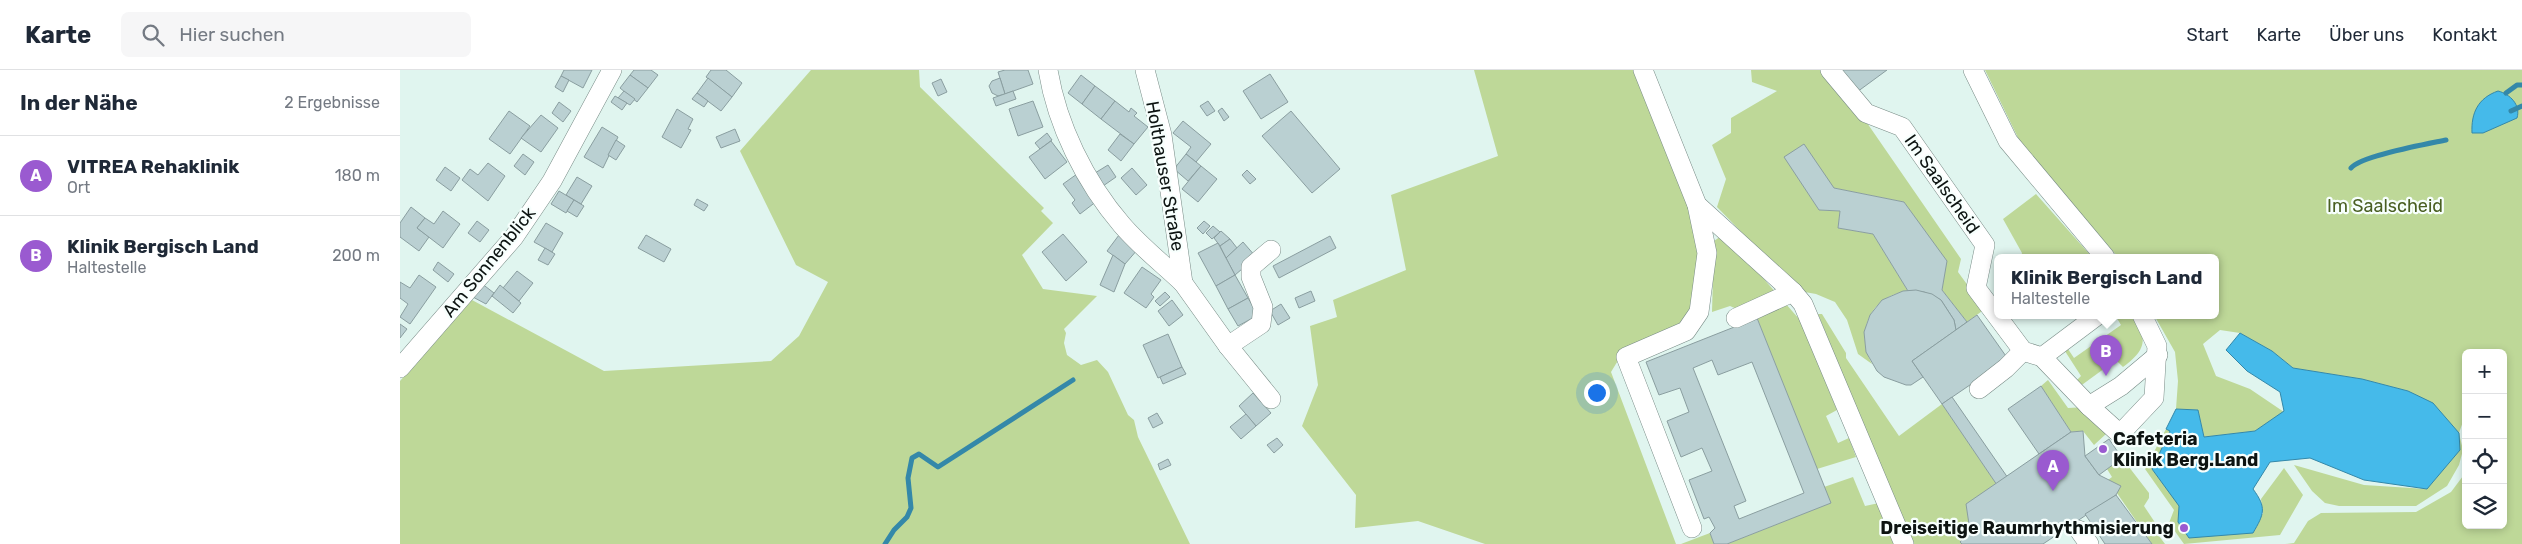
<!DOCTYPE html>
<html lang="de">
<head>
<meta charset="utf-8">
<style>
	:root { --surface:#fff; --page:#f6f6f7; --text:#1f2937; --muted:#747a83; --line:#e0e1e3; --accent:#9a5ad0 }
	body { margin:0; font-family:Rubik,sans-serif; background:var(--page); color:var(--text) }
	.controls { position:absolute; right:15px; bottom:15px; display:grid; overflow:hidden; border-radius:8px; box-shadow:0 2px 8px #0003 }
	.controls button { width:45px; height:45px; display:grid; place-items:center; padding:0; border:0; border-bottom:1px solid var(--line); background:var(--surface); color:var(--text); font:25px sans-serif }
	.you { position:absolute; left:1196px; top:322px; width:18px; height:18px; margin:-12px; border:4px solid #fff; border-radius:50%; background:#1a73e8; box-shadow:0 0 0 8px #1a73e833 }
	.badge { display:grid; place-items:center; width:32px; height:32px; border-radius:50%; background:var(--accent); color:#fff; font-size:16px; font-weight:700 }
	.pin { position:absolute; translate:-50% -41px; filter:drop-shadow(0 1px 2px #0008) }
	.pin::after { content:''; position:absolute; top:26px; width:18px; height:15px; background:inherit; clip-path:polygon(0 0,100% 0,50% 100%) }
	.popup { position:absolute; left:1594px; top:184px; width:225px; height:65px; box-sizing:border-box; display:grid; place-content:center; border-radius:8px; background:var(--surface); filter:drop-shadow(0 1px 4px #0005); font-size:16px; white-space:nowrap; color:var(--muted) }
	.popup b { font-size:19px; color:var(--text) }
	.popup::after { content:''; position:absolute; left:50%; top:100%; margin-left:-10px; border:10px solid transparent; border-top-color:var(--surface) }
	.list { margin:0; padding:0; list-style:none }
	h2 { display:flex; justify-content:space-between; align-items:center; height:65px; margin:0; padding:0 20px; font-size:21px }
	h2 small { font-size:16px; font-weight:400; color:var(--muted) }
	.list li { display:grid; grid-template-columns:32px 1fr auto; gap:15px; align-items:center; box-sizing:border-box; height:80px; padding:0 20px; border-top:1px solid var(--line) }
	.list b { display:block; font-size:19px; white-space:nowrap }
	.list p { margin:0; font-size:16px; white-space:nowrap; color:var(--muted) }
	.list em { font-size:16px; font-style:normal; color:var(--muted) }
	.icon { flex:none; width:28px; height:28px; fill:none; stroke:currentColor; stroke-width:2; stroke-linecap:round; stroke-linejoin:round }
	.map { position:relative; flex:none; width:2122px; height:474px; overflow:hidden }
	header { display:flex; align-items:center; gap:30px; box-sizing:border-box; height:70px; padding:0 25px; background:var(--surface); border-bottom:1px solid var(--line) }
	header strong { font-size:24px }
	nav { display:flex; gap:28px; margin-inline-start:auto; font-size:18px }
	.search { width:350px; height:45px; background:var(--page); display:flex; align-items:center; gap:12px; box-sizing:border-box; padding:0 18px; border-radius:8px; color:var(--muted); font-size:19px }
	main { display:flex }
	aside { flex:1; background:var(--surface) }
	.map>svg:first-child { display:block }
</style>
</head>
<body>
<header>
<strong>Karte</strong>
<div class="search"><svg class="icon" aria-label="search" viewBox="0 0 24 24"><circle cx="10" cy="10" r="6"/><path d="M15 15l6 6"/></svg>Hier suchen</div>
<nav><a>Start</a><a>Karte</a><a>Über uns</a><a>Kontakt</a></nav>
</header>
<main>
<aside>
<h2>In der Nähe<small>2 Ergebnisse</small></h2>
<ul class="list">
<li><span class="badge">A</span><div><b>VITREA Rehaklinik</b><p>Ort</p></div><em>180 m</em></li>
<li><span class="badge">B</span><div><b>Klinik Bergisch Land</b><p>Haltestelle</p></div><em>200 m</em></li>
</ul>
</aside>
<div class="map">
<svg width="2122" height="474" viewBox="0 0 2122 474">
	<rect width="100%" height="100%" fill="#e0f5ef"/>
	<g fill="#bed898">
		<polygon points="411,0 519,0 520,17 644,138 641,141 653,153 622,185 643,219 697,226 664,259 666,263 664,273 667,285 681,295 697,290 708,302 728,345 734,350 738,367 790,474 0,474 0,311 72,230 204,301 371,291 399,266 428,212 396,195 340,81"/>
		<polygon points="1074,0 1233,0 1257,59 1294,135 1300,177 1295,232 1287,250 1276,259 1225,279 1211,302 1276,474 1085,474 1018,451 955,458 956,425 902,356 918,315 910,256 937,247 933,230 1006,200 991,125 1098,86"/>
		<path d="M1351,0H1424L1465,50L1561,189L1558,202L1585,239L1567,252L1542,220L1546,191L1504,132L1434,118L1385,88L1419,140L1440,141L1438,158L1473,164L1508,221C1471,225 1454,262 1472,294L1458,284L1447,250L1435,232L1416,224L1399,221L1317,137L1326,109L1312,75L1331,63V48L1377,21L1352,12Z"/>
		<polygon points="1585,0 2122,0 2122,474 1885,474 1894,473 1908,451 1921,443 2016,442 2051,422 2066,402 2066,455 2103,455 2103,283 2066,283 2066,343 2059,363 2063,380 2059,395 2047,416 2016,436 1939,436 1925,433 1912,421 1894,395 1964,415 2027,419 2008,321 1962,309 1893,298 1872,281 1840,263 1820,260 1803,274 1816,306 1850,319 1884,342 1855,361 1804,367 1798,340 1776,339 1778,311 1775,282 1754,245 1815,245 1815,187 1718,187 1623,78"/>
		<polygon points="1636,124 1692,187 1621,187 1622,183 1603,149"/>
		<polygon points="1324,164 1400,250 1437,340 1426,346 1438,373 1449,368 1456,387 1417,399 1357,248 1330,236 1312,242 1314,171"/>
		<polygon points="1418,244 1422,244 1446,283 1446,288 1499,366 1542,334 1597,415 1570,461 1561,472 1562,474 1514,474 1499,444"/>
		<path d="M1715,245H1734C1748,270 1746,280 1723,297L1716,290L1679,317L1673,314L1681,306L1663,278L1666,276L1674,288L1721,255Z"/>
		<polygon points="1648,310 1668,338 1686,337 1706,364 1694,375 1683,361 1671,362 1641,316"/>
		<polygon points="1766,359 1770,361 1752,399 1780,436 1778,452 1863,444 1861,429 1884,398 1903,425 1880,465 1784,474 1769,453 1774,440 1745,399"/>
		<polygon points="1722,388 1749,423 1749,428 1744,436 1756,454 1753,458 1765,474 1752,474 1708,410 1712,407 1707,399"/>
		<polygon points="1453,407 1465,436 1479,433 1495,474 1327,474 1430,433 1424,417"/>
		<polygon points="1310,463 1314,474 1281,474"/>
	</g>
	<g fill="#45baea" stroke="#3488a9">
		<path d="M2098,21C2110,24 2121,35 2117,48L2083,63H2072C2071,43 2078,28 2098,21Z"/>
		<path d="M1840,263L1872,281L1893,298L1962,309L2008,321L2033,333L2059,363L2060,380L2027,419L1964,410L1910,388L1870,392L1853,419C1867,438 1864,444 1853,463L1789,468L1778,452L1779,436L1752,399L1770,361L1766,359L1776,339L1798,340L1804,367L1855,361L1884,341L1880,322L1847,301L1826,280Z"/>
	</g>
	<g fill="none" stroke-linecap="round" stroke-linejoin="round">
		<g stroke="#3488a9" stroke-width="5">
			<polyline points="2106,23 2117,15 2122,15"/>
			<polyline points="2111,41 2122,36"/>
			<path d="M1951,98C1960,86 2027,74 2046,70"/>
			<polyline points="485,474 494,460 507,447 511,438 508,408 512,388 519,384 538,397 673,310"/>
		</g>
	</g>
	<g fill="#bad0d2" stroke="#8a9ea0" fill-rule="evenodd">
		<polygon points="164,0 192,0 183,18 161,6"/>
		<polygon points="234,0 251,0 258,5 248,18 230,5"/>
		<polygon points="311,0 326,0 342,13 332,27 306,7"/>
		<polygon points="605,0 628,0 633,14 605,24 598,2"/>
		<polygon points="1441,0 1487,0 1457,22"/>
		<polygon points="870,4 888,32 861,49 843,21"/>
		<polygon points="230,5 248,18 237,32 220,18"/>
		<polygon points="681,5 695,16 682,34 668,23"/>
		<polygon points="161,6 169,10 163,22 155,17"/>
		<polygon points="308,8 332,27 321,41 297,23"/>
		<polygon points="600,8 605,24 598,26 592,23 589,16 592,11"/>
		<polygon points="541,9 547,22 538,26 532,13"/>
		<polygon points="695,16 715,31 701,49 682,34"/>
		<polygon points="224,21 235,29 230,35 218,28"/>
		<polygon points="613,21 616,29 596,36 593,28"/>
		<polygon points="297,23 308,31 304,37 292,29"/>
		<polygon points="215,26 227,33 222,40 211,32"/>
		<polygon points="633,31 643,57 618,66 609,39"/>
		<polygon points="715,31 729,42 731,38 737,43 734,46 748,57 734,74 701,49"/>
		<polygon points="808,31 815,41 807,46 800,36"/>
		<polygon points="159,32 171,41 163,52 152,43"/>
		<polygon points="822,38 829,47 824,51 818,41"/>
		<polygon points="277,39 293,49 288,59 291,60 281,78 262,67"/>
		<polygon points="109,41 130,56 110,84 89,69"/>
		<polygon points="891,41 940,99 912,123 862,66"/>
		<polygon points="141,45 158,58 141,82 121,68"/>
		<polygon points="783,51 811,74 796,92 786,84 791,77 773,63"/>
		<polygon points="202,57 218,67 203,98 184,87"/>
		<polygon points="335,59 340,71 321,78 316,67"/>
		<polygon points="647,63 652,70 640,79 635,73"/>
		<polygon points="720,64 734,74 721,91 708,80"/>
		<polygon points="216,70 225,76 216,90 208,85"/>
		<polygon points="651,71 667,92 645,109 629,87"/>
		<polygon points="1404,74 1434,118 1504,132 1547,191 1542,220 1567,252 1556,260 1554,250 1541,230 1524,222 1508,221 1473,164 1438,158 1440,141 1419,140 1384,87"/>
		<polygon points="123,84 134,92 125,105 114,96"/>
		<polygon points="786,84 801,96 788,111 774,99"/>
		<polygon points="88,93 105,106 88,131 62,110 70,99 78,105"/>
		<polygon points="708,95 716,107 703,116 695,103"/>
		<polygon points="801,96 817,109 798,132 782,119"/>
		<polygon points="45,97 60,108 51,121 36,110"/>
		<polygon points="732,98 747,115 736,125 721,108"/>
		<polygon points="847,100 856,109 850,114 842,105"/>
		<polygon points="677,104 697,131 680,144 672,133 675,130 663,114"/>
		<polygon points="177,107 192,116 181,134 166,125"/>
		<polygon points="159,121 174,130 166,143 151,134"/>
		<polygon points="297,129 308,135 304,141 294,135"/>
		<polygon points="174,130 184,136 177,147 167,141"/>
		<polygon points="11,137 25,148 17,158 29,167 19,181 0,167 0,153"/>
		<polygon points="43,141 60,154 43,178 17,158 25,148 34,154"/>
		<polygon points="77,151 89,160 80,172 68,163"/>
		<polygon points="804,151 810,156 803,164 797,158"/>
		<polygon points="146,153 163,163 152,182 134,172"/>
		<polygon points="813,156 820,162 812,169 806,163"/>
		<polygon points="821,161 830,169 820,176 814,168"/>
		<polygon points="663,164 687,192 666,211 642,182"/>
		<polygon points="246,165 271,179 264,192 238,178"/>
		<polygon points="719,165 738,179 725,194 707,181"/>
		<polygon points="930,166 936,178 879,208 873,196"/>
		<polygon points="830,169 837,178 826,188 820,176"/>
		<polygon points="843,172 856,187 835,205 826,188"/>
		<polygon points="818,173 835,205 816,216 798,183"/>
		<polygon points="145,178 155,184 148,195 138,190"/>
		<polygon points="713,185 725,194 714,222 700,215"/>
		<polygon points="38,192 54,204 48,212 33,200"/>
		<polygon points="742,197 761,210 751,224 754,227 746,238 724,223"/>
		<polygon points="117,201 133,213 119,231 103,218"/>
		<polygon points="19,205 36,217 10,254 0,247 8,234 0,228 0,212 10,218"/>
		<polygon points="835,205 848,228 828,239 816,216"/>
		<polygon points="81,213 94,223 86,234 71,226"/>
		<polygon points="100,215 121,233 113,243 92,226"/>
		<polygon points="1516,220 1532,224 1541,230 1554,250 1556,260 1512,291 1523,307 1511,315 1506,315 1484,307 1477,301 1466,282 1464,262 1470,245 1482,230 1503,221"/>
		<polygon points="911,221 915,231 899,238 895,228"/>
		<polygon points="765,222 770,227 760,236 755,231"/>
		<polygon points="848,228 858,245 838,256 828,239"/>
		<polygon points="772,230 783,245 769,256 758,241"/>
		<polygon points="881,234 890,248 878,255 870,241"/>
		<polygon points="1577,245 1608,289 1542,334 1512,291"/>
		<path d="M1357,248L1431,433L1327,474H1314L1310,463L1315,458L1309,447L1304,449L1289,410L1312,401L1302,378L1281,387L1267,351L1289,342L1280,318L1259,325L1246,292ZM1312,290L1318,305L1352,292L1404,423L1339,449L1334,436L1346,431L1293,298Z"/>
		<polygon points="0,254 7,259 0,268"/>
		<polygon points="768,264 782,297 758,308 743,275"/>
		<polygon points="782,297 786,304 763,314 760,307"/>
		<polygon points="1641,316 1671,362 1639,384 1608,339"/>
		<polygon points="853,323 871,343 856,356 839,336"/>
		<polygon points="1552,327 1608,408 1597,415 1542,334"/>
		<polygon points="757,343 763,353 753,358 748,348"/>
		<polygon points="846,344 856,356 841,369 830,357"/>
		<polygon points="1683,361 1685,386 1699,405 1721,416 1716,425 1643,474 1562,474 1560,472 1570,461 1566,434 1671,362"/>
		<polygon points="877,368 883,375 874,383 867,375"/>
		<polygon points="1709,369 1722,388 1699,405 1685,386"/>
		<polygon points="768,389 771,395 760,400 758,394"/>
		<polygon points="1716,425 1752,474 1705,474 1685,444"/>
	</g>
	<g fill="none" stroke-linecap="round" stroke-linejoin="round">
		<g stroke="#788b86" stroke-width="20">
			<g id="minor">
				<path d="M648,0C657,55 685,112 722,155C740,176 763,194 783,213"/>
				<polyline points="745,0 762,65 783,213 828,276 871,329"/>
				<polyline points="1243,0 1297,135 1307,183 1299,242 1286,261 1226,287 1292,458"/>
				<polyline points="1430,0 1466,43 1502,57 1585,175 1576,218 1623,281 1642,287 1689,336 1720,364 1754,328 1757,276 1742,245"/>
				<polyline points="1573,0 1608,71 1705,187"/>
				<polyline points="1297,135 1393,222 1403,234 1504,474"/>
				<polyline points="1336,248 1393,222"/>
				<polyline points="828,276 861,254 863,237 851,207 851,197 871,180"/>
				<polyline points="1642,287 1698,245"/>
				<polyline points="0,298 114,167 152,111 212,0"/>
				<polyline points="1579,319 1606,298 1623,281"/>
				<polyline points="1689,336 1721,316 1758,285"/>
				<polyline points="1679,460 1689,474"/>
			</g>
		</g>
		<use href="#minor" stroke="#fff" stroke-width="19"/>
	</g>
	<g fill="#9a5ad0" stroke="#f7fffd" stroke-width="2">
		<circle cx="1703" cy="379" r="5"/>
		<circle cx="1784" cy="458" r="5"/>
	</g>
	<g text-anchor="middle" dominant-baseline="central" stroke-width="4.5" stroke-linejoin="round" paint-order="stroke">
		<g font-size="18" fill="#0d1412" stroke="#f7fffd">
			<text transform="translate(765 106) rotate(80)">Holthauser Straße</text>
			<text transform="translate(1542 114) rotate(55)">Im Saalscheid</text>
			<text transform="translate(89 192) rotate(-51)">Am Sonnenblick</text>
		</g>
		<g font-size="18" fill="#495f21" stroke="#f7fffd">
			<text x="1985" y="136">Im Saalscheid</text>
		</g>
		<g font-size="18" font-weight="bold" fill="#0d1412" stroke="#f7fffd" text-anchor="start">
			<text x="1713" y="369">Cafeteria<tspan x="1713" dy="21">Klinik Berg.Land</tspan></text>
			<text x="1774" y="458" text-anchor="end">Dreiseitige Raumrhythmisierung</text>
		</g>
	</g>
</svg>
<div class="controls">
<button>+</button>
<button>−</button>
<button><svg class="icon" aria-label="locate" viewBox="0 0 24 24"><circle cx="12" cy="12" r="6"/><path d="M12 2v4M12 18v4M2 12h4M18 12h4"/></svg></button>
<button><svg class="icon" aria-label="layers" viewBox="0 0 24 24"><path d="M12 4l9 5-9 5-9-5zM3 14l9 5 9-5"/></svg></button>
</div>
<div class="you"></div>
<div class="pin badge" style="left:1653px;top:421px">A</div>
<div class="pin badge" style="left:1706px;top:306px">B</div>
<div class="popup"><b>Klinik Bergisch Land</b>Haltestelle</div>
</div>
</main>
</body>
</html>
